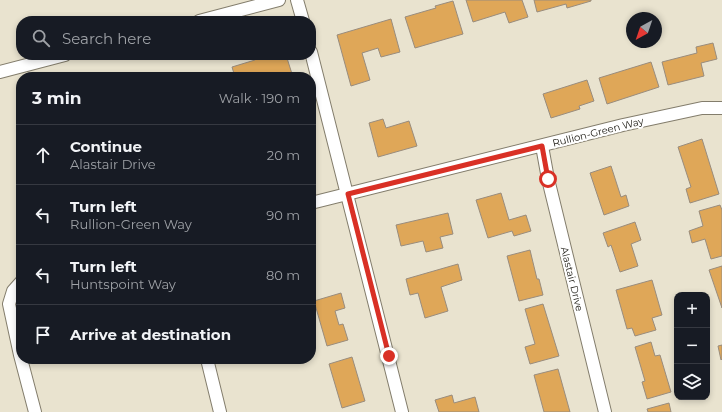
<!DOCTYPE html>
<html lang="en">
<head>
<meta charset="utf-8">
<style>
	:root { --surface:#171b24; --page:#242831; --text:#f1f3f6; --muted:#9ea1a6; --line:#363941 }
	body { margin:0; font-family:Montserrat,sans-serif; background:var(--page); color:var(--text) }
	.controls { position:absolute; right:12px; bottom:12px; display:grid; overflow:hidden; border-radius:8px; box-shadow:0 2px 6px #0003 }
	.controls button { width:36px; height:36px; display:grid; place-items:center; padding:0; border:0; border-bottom:1px solid var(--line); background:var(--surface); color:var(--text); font:20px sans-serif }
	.compass { position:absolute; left:626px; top:12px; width:36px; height:36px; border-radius:50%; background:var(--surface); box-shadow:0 2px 6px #0003; rotate:220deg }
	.stop { position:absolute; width:12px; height:12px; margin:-9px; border:3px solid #d93025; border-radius:50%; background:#fff }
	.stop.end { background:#d93025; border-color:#fff; box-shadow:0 1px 4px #0008 }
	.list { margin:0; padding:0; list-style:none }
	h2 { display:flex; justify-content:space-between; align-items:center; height:52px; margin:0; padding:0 16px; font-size:17px }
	h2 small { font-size:13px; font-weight:400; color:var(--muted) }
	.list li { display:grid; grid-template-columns:26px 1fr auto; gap:12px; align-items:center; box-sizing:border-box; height:60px; padding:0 16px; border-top:1px solid var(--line) }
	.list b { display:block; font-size:15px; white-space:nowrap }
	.list p { margin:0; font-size:13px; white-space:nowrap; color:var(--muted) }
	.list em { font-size:13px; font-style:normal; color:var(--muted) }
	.icon { flex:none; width:22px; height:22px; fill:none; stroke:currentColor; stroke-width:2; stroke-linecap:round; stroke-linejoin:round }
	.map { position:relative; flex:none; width:722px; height:412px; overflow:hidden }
	.search { position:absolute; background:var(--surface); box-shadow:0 2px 6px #0003; left:16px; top:16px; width:300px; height:44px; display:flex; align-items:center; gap:10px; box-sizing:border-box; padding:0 14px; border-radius:16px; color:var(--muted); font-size:15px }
	.panel { position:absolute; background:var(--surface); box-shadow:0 2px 6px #0003; left:16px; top:72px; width:300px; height:292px; border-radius:16px }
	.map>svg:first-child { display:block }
</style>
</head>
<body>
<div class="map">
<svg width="722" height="412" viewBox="0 0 722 412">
	<rect width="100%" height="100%" fill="#e9e3cf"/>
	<g fill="#dfa758" stroke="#998c7d">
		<polygon points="466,0 522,0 528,17 509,23 505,12 473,22"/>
		<polygon points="534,0 591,0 591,1 567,8 566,4 537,12"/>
		<polygon points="453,1 463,34 415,48 405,17 436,8 435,6"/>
		<polygon points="391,19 400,52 381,57 378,48 362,53 370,80 351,86 337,35"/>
		<polygon points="713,43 717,59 701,63 704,76 668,85 662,62 697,53 696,47"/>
		<polygon points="253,55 286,55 293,77 235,77 232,67 255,60"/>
		<polygon points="651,62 659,87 607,104 599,78"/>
		<polygon points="587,80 594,101 579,106 580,109 551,118 543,94"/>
		<polygon points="383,119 386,128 409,121 417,146 378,157 369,123"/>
		<polygon points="702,139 719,194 690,203 686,189 691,187 678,147"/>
		<polygon points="611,166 621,197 626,195 629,206 604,215 590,173"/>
		<polygon points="501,193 509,220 526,215 531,231 514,236 512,231 488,238 476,200"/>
		<polygon points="720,205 722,210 722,256 711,259 705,239 692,243 689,231 703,226 699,211"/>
		<polygon points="448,213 453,234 440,237 443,248 426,252 423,241 401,246 396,225"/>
		<polygon points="635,222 641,240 631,244 638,266 620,272 611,245 608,247 603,233"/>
		<polygon points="530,250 537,279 539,279 543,295 519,301 507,256"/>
		<polygon points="458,264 462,280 441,287 448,311 425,318 418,293 410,295 406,279"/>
		<polygon points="722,266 722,308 709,270"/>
		<polygon points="652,280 662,315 652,318 656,330 635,336 632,328 627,329 616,290"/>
		<polygon points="341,293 345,308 335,311 339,325 343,324 348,340 327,346 314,301"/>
		<polygon points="543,304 559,356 530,364 525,347 535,344 525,309"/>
		<polygon points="651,342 655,356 660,355 671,392 647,399 642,382 645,381 635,347"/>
		<polygon points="722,345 722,359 721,360 718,346"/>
		<polygon points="352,357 365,401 342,408 329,364"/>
		<polygon points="558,369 570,412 544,412 534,375"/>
		<polygon points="452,395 454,403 475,397 479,412 439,412 435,400"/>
		<polygon points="669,403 671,412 648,412 647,409"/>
	</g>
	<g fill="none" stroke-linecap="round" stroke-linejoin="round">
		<g stroke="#837d6c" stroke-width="14">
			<g id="minor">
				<polyline points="297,0 303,21"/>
				<polyline points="199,21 279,0"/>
				<polyline points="311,52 402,412"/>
				<polyline points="0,72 65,55"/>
				<polyline points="542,146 548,179 605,412"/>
				<polyline points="311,203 623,125 702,108 722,108"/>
				<polyline points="21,282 13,291 9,304 20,355 35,412"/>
				<polyline points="207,359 220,412"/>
			</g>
		</g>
		<use href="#minor" stroke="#fff" stroke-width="12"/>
	</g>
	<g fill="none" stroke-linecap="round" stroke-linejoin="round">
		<polyline stroke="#d93025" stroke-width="5" points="389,356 348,194 542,146 548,179"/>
	</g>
	<g text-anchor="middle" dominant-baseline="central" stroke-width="4" stroke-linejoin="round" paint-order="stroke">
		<g font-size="10" fill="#1a1811" stroke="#fff">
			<text transform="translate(598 132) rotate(-14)">Rullion-Green Way</text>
			<text transform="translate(572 279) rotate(76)">Alastair Drive</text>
		</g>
	</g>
</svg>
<div class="controls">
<button>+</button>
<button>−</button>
<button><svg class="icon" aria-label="layers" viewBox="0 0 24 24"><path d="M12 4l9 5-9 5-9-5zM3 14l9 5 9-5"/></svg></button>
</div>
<svg class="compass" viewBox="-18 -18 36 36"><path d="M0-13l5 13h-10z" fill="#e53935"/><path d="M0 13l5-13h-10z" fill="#9ea1a6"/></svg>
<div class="stop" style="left:548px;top:179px"></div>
<div class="stop end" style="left:389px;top:356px"></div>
<div class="search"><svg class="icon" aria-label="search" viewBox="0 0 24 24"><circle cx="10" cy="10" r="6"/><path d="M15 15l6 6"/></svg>Search here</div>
<section class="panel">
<h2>3 min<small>Walk · 190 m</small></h2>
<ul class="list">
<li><svg class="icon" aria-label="ahead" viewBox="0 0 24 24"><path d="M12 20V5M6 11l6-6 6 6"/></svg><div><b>Continue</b><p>Alastair Drive</p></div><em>20 m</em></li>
<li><svg class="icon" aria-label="left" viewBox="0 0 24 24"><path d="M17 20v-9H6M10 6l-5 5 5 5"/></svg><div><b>Turn left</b><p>Rullion-Green Way</p></div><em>90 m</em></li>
<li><svg class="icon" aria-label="left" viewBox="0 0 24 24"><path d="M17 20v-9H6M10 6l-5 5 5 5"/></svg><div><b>Turn left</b><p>Huntspoint Way</p></div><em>80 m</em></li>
<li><svg class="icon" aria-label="arrive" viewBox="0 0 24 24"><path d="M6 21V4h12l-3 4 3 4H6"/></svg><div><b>Arrive at destination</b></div></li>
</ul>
</section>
</div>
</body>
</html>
